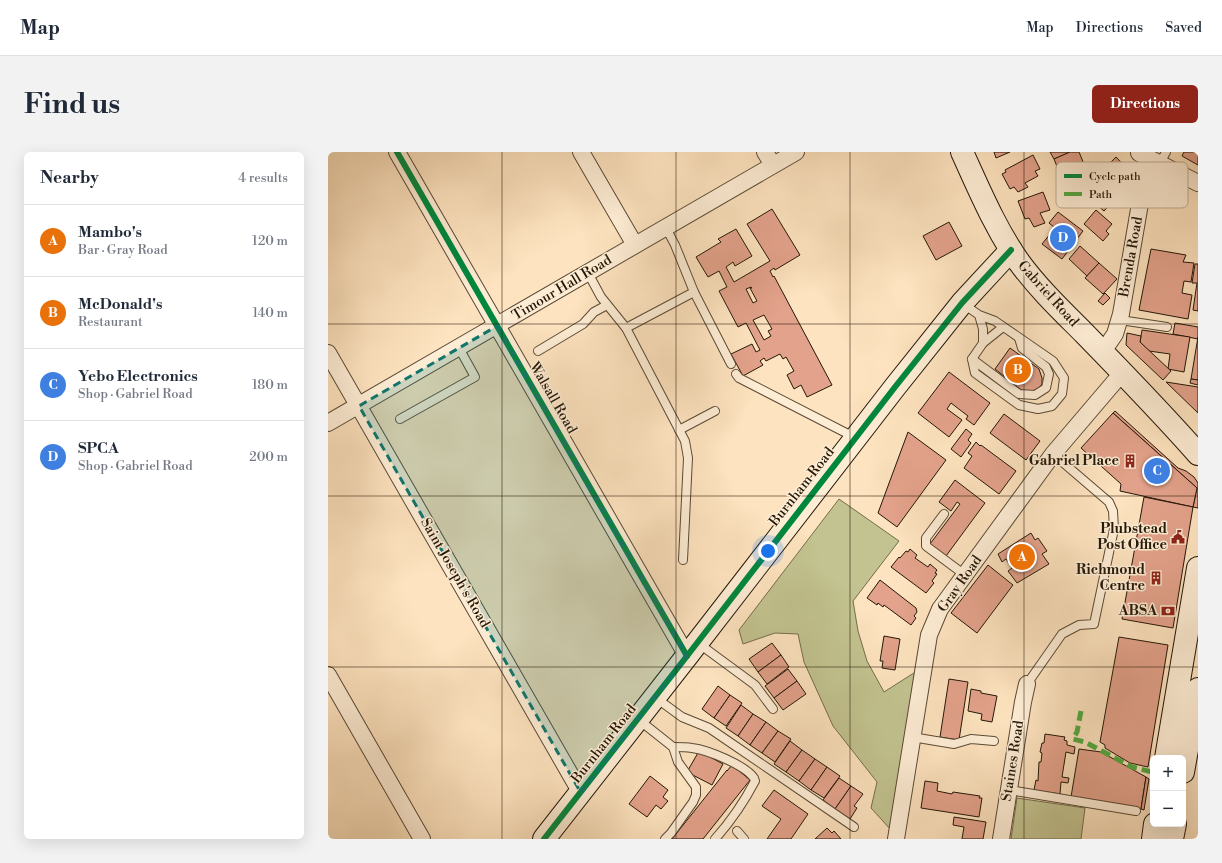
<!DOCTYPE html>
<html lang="en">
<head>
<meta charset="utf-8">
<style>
	:root { --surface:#fff; --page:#f2f2f3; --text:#1f2937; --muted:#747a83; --line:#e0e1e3; --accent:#8f2418 }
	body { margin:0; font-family:"Libre Bodoni",serif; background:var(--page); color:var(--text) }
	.controls { position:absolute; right:12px; bottom:12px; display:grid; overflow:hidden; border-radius:6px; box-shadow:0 4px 16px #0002 }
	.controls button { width:36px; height:36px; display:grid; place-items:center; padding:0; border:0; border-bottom:1px solid var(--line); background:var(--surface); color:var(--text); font:20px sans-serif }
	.you { position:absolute; left:440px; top:399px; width:14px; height:14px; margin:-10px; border:3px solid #fff; border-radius:50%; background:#1a73e8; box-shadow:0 0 0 6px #1a73e833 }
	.badge { display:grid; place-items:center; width:26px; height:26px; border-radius:50%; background:var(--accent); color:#fff; font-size:13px; font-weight:700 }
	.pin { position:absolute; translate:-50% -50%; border:2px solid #fff; box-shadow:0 1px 4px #0006 }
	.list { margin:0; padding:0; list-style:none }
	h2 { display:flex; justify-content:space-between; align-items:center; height:52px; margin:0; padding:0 16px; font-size:17px }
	h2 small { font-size:13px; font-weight:400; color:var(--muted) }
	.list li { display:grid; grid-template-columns:26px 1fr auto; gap:12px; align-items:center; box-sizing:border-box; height:72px; padding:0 16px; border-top:1px solid var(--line) }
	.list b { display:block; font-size:15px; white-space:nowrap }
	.list p { margin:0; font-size:13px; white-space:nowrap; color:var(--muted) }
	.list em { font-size:13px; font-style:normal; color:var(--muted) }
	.map { position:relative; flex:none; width:870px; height:687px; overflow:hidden; border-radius:6px }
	header { display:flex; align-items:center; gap:24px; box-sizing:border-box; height:56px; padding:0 20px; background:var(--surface); border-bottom:1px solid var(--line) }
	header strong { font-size:19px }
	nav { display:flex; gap:22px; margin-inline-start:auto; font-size:14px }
	.intro { display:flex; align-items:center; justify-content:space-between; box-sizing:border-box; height:96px; padding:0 24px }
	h1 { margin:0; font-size:28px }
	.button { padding:10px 18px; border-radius:6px; background:var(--accent); color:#fff; font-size:14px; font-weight:700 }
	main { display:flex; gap:24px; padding:0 24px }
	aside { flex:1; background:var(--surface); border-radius:6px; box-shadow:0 4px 16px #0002 }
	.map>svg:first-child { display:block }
</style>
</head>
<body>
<header>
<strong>Map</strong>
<nav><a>Map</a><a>Directions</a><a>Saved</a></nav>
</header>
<div class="intro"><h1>Find us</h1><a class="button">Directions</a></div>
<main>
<aside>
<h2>Nearby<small>4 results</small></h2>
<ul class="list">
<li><span class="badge" style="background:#e8710a">A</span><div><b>Mambo's</b><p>Bar · Gray Road</p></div><em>120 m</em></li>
<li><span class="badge" style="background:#e8710a">B</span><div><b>McDonald's</b><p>Restaurant</p></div><em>140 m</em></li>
<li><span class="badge" style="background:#3f7fe0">C</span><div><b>Yebo Electronics</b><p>Shop · Gabriel Road</p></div><em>180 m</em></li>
<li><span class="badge" style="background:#3f7fe0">D</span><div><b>SPCA</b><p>Shop · Gabriel Road</p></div><em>200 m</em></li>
</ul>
</aside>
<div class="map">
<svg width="870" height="687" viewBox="0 0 870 687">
	<rect width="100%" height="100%" fill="#fde3bf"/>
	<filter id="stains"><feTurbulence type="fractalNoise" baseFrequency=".005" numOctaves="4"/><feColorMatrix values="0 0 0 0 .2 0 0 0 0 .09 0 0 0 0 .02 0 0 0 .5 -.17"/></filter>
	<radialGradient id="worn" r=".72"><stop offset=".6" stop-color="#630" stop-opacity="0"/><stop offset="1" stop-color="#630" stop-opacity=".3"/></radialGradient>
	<g fill="#c2c390" stroke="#736d4c">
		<polygon points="511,347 571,389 525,449 530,479 539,509 556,540 589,519 563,678 543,656 549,630 505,574 476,510 470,482 447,481 415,492 411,478"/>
		<polygon points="689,646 757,656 753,687 683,687"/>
	</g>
	<g fill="#e3a28b" stroke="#241707" fill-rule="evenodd">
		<polygon points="666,0 682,0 668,6"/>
		<polygon points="722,0 742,0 726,7"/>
		<polygon points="742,0 751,0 756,12 732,22 726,7"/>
		<polygon points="856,0 870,0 870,13 854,4"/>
		<polygon points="705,3 712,17 707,19 710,24 697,31 700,35 690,40 686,35 682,37 674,22 678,20 677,18"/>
		<polygon points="788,5 800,18 795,22 797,25 795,27 796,29 791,34 775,18"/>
		<polygon points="775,28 791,42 776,59 760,45"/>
		<polygon points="715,40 722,58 712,61 717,71 706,75 701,66 697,67 690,49"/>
		<path d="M444,57L472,103L447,118L446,116L442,119L445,125L446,124L504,233L479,245L473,233L466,237L459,223L466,219L458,205L455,207L452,202L438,209L436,206L432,209L435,213L415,224L403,202L424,192L428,200L432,198L418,171L410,175L391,139L399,135L391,119L380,125L368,105L393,90L390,87L408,77L424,104L407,114L405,110L398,115L406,130L442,109L419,72ZM423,135L424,136H422L429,149L425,151L418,137ZM436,163L444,177L440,179L443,184L436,188L425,168Z"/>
		<polygon points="768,58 784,72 778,79 781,82 775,89 756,72"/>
		<polygon points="730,60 755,79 734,107 714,92 727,76 721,71"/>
		<polygon points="621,70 634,94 608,108 595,84"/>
		<polygon points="752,94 771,111 759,124 741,107"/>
		<polygon points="823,97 858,103 855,110 866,111 863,130 856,129 854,141 864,143 860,167 811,158"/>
		<polygon points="771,111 789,127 775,142 757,126"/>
		<polygon points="867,112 870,112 870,159 865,158 869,131 864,131"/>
		<polygon points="777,141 782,146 775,153 770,149"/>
		<polygon points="847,171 870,175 870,187 845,182"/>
		<polygon points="814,178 862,185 856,220 840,217 842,202 821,199 812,190"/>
		<polygon points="799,181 813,184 812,190 843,219 835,228 798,193"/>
		<polygon points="870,185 870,228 863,227"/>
		<polygon points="682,196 711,217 714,226 714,232 711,236 705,239 696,240 667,217"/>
		<polygon points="621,220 662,251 646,273 638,267 640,264 623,251 619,257 634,268 621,285 590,261"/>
		<polygon points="863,227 870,228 870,233 862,231"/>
		<polygon points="838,230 870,235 870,261"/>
		<polygon points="787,259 850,316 858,319 866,325 870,331 870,356 865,355 869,336 785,261"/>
		<polygon points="785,261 869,336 865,355 792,339 793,332 753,296"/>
		<polygon points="676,262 712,289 698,308 662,281"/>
		<polygon points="638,277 644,282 640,288 643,291 633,305 623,297"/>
		<polygon points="580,280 618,308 569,375 550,361"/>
		<polygon points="648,290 652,294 653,293 688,319 671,342 636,316 644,304 640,301"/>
		<polygon points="627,328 657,351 618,404 602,392 632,352 629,350 623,359 611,350"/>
		<polygon points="816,345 865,355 845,476 794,467"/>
		<polygon points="703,381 707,388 710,386 719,399 714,402 721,412 689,431 680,419 684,416 678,407 674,410 670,402"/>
		<polygon points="582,397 589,403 587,406 600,415 602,412 609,418 607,421 609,422 604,429 606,431 598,441 563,415 571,405 572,406 578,399 580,400"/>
		<polygon points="660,413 685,433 649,481 623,461"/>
		<polygon points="552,428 588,456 589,460 586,464 588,466 583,473 556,453 555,455 550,451 549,453 539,446"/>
		<polygon points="556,484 572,487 567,518 554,516 555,509 552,509"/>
		<polygon points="791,485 840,493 820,615 802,611 777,596 777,593 772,590"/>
		<polygon points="444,491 453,503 430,520 421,507"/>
		<polygon points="453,503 461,515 439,532 430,520"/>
		<polygon points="460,517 469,529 446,546 437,534"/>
		<polygon points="621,527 640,530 631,588 612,585"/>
		<polygon points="469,529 478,542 455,558 446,546"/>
		<polygon points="390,534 402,543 386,566 374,557"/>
		<polygon points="643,537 653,539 653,541 669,544 664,570 653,568 654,562 640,559"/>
		<polygon points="402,543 414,551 398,574 386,566"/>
		<polygon points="413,553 425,562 410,584 398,576"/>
		<polygon points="425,562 438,570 422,593 410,584"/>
		<polygon points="438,570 450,579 434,601 422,593"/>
		<polygon points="450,579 463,587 447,610 434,601"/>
		<polygon points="717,582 737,585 736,588 739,589 739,593 747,595 746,602 738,600 734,625 741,626 740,631 733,630 732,642 706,638 708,628 710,629 711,610 713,610 714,601 712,600 714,591 716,591"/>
		<polygon points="462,589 474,598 458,620 446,612"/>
		<polygon points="751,597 773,600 818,625 813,657 743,645"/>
		<polygon points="474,598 487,607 471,629 458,620"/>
		<polygon points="371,599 395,612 384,633 359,620"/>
		<polygon points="487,607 499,615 483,638 471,629"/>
		<polygon points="404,613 422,628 375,687 344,687 399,618 399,619"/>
		<polygon points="499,615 512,624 496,646 483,638"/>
		<polygon points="322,624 340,638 335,645 340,649 333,657 328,653 319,665 301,652"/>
		<polygon points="818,625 821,627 816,658 813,657"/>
		<polygon points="511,626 523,634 507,657 495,648"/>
		<polygon points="597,629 610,631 609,639 624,642 625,640 652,644 651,646 654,646 651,665 593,656"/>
		<polygon points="523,634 535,642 526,654 529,656 522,667 507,657"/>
		<polygon points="446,638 480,662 463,687 439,687 453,667 434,654"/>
		<polygon points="626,665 658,670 655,687 634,687 636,675 625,673"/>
		<polygon points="499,676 504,681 506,679 513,687 487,687"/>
	</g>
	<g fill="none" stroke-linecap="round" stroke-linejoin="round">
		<g stroke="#5a4a35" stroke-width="10">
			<g id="lane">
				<polyline points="832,11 838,0"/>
				<polyline points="338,76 347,93 366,140 403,212"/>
				<polyline points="260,121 273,145 298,176 357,289 360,306 355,408"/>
				<polyline points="634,151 651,163 667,169 725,209 736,226 734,242 724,254 710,257 691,253 647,221 644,207 655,191 655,177 651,163"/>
				<polyline points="792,168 839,175"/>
				<polyline points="298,176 366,140"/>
				<polyline points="655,191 675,175"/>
				<polyline points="210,199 255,172 266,160 279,153"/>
				<polyline points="644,207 691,242 707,243 718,236 721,222 718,215 694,196 691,186"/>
				<polyline points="408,222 411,226 526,285"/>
				<polyline points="72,267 147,225 131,196"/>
				<polyline points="351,278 387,259"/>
				<polyline points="616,362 598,386 598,394 637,423"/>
				<polyline points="370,491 427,533 445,557"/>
				<polyline points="699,532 734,482 751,473 766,472 786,377 785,359 781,350 725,302"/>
				<polyline points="328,546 354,565 381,576 526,675"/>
				<polyline points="311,568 345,595 350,610 368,635 368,643 365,650 343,681 337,687"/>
				<polyline points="584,585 626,592 643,587 666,589"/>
				<path d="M345,595C352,595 358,595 364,596C380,598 417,613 426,626L427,629C415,652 404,668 387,687"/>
				<polyline points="681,638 808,659"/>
				<polyline points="409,679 416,687"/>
			</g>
		</g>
		<g stroke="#5a4a35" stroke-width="18">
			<g id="street">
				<polyline points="69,0 359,504"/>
				<polyline points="253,0 307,93"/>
				<polyline points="437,0 445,13"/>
				<polyline points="811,1 870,31"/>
				<polyline points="0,201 253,641"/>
				<polyline points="774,201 787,182 793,162 820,5"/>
				<polyline points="0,271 468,0"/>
				<polyline points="0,523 94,687"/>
				<polyline points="568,687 601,483 612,457 725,302 794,221"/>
				<polyline points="673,687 695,550 699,532"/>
			</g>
		</g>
		<g stroke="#241707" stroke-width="24">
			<g id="secondary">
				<path d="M634,0C651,37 667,76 691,110C710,136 733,158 756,181C795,221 833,260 870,302"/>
				<polyline points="838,606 870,416"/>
				<polyline points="855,620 870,537"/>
				<polyline points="216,687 359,504 567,235 634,151 683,98"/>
				<polyline points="825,687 827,672"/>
				<polyline points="844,687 847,672"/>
			</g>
		</g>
		<use href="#lane" stroke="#feedd5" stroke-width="8"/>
		<use href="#street" stroke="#feedd5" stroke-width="16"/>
		<use href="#secondary" stroke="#feedd5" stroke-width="22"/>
		<polyline stroke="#53a941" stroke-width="5" stroke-dasharray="10 5" stroke-linecap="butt" points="753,559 749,580 746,585 745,587 757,590 804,615 824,620"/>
		<g stroke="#feedd5" stroke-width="8">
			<g id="cycleway">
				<polyline points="69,0 359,504"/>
				<polyline points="216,687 359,504 567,235 634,151 683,98"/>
			</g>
		</g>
		<use href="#cycleway" stroke="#00873e" stroke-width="6"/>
	</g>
	<path fill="#0f766e" fill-opacity="0.2" stroke="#0f766e" stroke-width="3" stroke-dasharray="8 5" stroke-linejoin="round" d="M169,174L359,504L253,641L31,254Z"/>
	<path fill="none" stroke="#241707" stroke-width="1" stroke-opacity="0.55" d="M174,0V687M348,0V687M522,0V687M696,0V687M0,172H870M0,344H870M0,515H870"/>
	<defs>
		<g id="building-bare" transform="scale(1.08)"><path d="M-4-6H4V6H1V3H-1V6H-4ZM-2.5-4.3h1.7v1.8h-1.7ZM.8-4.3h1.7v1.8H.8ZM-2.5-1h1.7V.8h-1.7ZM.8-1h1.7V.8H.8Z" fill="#8f2418" stroke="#feedd5" stroke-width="2.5" paint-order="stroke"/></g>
		<g id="civic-bare" transform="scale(1.08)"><path d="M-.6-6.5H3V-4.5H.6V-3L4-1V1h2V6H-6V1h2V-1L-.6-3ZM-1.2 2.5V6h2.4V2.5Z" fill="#8f2418" stroke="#feedd5" stroke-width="2.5" paint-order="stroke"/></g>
		<g id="bank-bare" transform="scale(1.08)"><path d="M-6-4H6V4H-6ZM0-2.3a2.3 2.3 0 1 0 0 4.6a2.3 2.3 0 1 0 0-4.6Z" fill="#8f2418" stroke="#feedd5" stroke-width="2.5" paint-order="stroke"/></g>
	</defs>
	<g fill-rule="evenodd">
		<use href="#building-bare" x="802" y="309"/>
		<use href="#civic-bare" x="850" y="385"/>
		<use href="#building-bare" x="828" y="426"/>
		<use href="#bank-bare" x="840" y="459"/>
	</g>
	<g text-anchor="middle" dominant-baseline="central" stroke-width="3" stroke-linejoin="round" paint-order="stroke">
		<g font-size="14" fill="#241707" stroke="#feedd5">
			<text transform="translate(803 105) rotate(-80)">Brenda Road</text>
			<text transform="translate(234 136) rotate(-31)">Timour Hall Road</text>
			<text transform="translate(720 142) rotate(48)">Gabriel Road</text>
			<text transform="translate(225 246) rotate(60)">Walsall Road</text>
			<text transform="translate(474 335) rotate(-52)">Burnham Road</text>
			<text transform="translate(127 421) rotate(60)">Saint Joseph's Road</text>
			<text transform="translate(632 432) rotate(-55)">Gray Road</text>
			<text transform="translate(276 592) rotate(-52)">Burnham Road</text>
			<text transform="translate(685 609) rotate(-81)">Staines Road</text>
		</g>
		<g font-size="14" font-weight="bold" fill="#241707" stroke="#feedd5" text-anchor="end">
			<text x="791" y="309">Gabriel Place</text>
			<text x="839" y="377">Plubstead<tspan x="839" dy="16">Post Office</tspan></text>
			<text x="817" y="418">Richmond<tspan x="817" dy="16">Centre</tspan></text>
			<text x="829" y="459">ABSA</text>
		</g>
	</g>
	<rect x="728" y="10" width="132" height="46" rx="6" fill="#feedd5" stroke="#bdad97" stroke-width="1"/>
	<rect x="736" y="22" width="18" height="4" fill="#00873e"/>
	<rect x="736" y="40" width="18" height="4" fill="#53a941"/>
	<g font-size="11" fill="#241707">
		<text x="761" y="28">Cycle path</text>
		<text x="761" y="46">Path</text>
	</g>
	<rect width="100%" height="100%" filter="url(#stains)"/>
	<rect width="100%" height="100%" fill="url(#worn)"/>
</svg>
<div class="controls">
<button>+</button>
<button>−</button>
</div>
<div class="you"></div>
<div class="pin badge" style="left:694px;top:405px;background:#e8710a">A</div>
<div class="pin badge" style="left:690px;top:218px;background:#e8710a">B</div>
<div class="pin badge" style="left:829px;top:319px;background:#3f7fe0">C</div>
<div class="pin badge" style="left:735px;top:86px;background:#3f7fe0">D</div>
</div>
</main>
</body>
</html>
